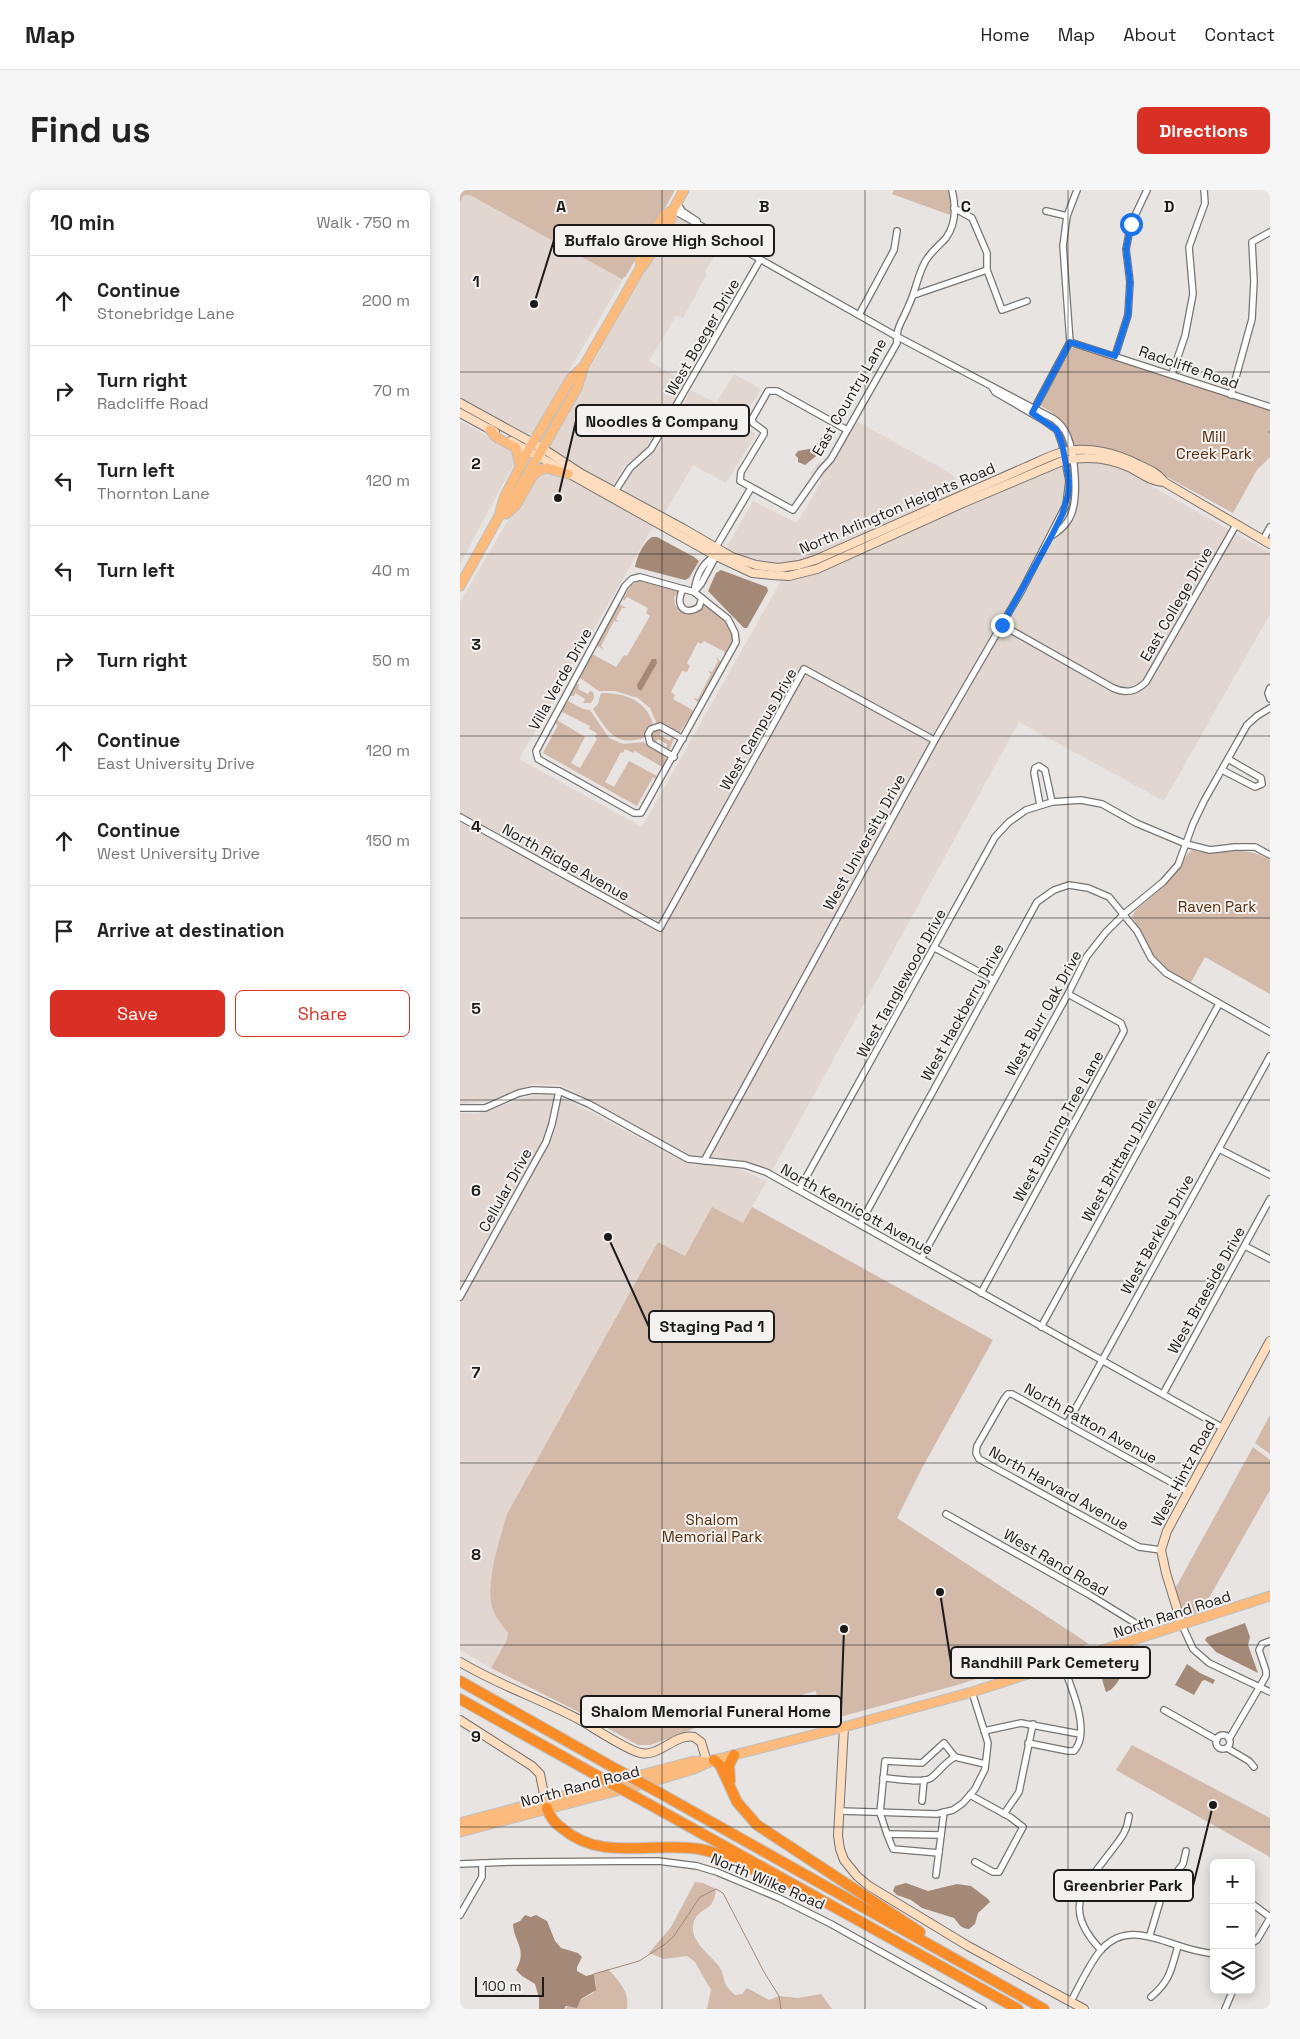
<!DOCTYPE html>
<html lang="en">
<head>
<meta charset="utf-8">
<style>
	:root { --surface:#fff; --page:#f6f6f6; --text:#222; --muted:#767676; --line:#e0e0e0; --accent:#d93025 }
	body { margin:0; font-family:"Space Grotesk",sans-serif; background:var(--page); color:var(--text) }
	.controls { position:absolute; right:15px; bottom:15px; display:grid; overflow:hidden; border-radius:8px; box-shadow:0 2px 12px #0003 }
	.controls button { width:45px; height:45px; display:grid; place-items:center; padding:0; border:0; border-bottom:1px solid var(--line); background:var(--surface); color:var(--text); font:25px sans-serif }
	.scale { position:absolute; left:15px; bottom:12px; width:69px; box-sizing:border-box; padding-left:5px; border:2px solid #1c1b1a; border-top:0; font-size:14px; line-height:18px; white-space:nowrap; color:#1c1b1a; -webkit-text-stroke:4px #f4f1ef; paint-order:stroke }
	.stop { position:absolute; width:15px; height:15px; margin:-11px; border:4px solid #1a73e8; border-radius:50%; background:#fff }
	.stop.end { background:#1a73e8; border-color:#fff; box-shadow:0 1px 5px #0008 }
	.list { margin:0; padding:0; list-style:none }
	h2 { display:flex; justify-content:space-between; align-items:center; height:65px; margin:0; padding:0 20px; font-size:21px }
	h2 small { font-size:16px; font-weight:400; color:var(--muted) }
	.list li { display:grid; grid-template-columns:32px 1fr auto; gap:15px; align-items:center; box-sizing:border-box; height:90px; padding:0 20px; border-top:1px solid var(--line) }
	.list b { display:block; font-size:19px; white-space:nowrap }
	.list p { margin:0; font-size:16px; white-space:nowrap; color:var(--muted) }
	.list em { font-size:16px; font-style:normal; color:var(--muted) }
	.actions { display:flex; gap:10px; padding:15px 20px }
	.actions a { flex:1; padding:11px 0; border:1px solid var(--accent); border-radius:8px; text-align:center; font-size:18px; color:var(--accent) }
	.actions .main { background:var(--accent); color:#fff }
	.icon { flex:none; width:28px; height:28px; fill:none; stroke:currentColor; stroke-width:2; stroke-linecap:round; stroke-linejoin:round }
	.map { position:relative; flex:none; width:810px; height:1819px; overflow:hidden; border-radius:8px }
	header { display:flex; align-items:center; gap:30px; box-sizing:border-box; height:70px; padding:0 25px; background:var(--surface); border-bottom:1px solid var(--line) }
	header strong { font-size:24px }
	nav { display:flex; gap:28px; margin-inline-start:auto; font-size:18px }
	.intro { display:flex; align-items:center; justify-content:space-between; box-sizing:border-box; height:120px; padding:0 30px }
	h1 { margin:0; font-size:35px }
	.button { padding:12px 22px; border-radius:8px; background:var(--accent); color:#fff; font-size:18px; font-weight:700 }
	main { display:flex; gap:30px; padding:0 30px }
	aside { flex:1; background:var(--surface); border-radius:8px; box-shadow:0 2px 12px #0003 }
	.map>svg:first-child { display:block }
</style>
</head>
<body>
<header>
<strong>Map</strong>
<nav><a>Home</a><a>Map</a><a>About</a><a>Contact</a></nav>
</header>
<div class="intro"><h1>Find us</h1><a class="button">Directions</a></div>
<main>
<aside>
<h2>10 min<small>Walk · 750 m</small></h2>
<ul class="list">
<li><svg class="icon" aria-label="ahead" viewBox="0 0 24 24"><path d="M12 20V5M6 11l6-6 6 6"/></svg><div><b>Continue</b><p>Stonebridge Lane</p></div><em>200 m</em></li>
<li><svg class="icon" aria-label="right" viewBox="0 0 24 24"><path d="M7 20v-9h11M14 6l5 5-5 5"/></svg><div><b>Turn right</b><p>Radcliffe Road</p></div><em>70 m</em></li>
<li><svg class="icon" aria-label="left" viewBox="0 0 24 24"><path d="M17 20v-9H6M10 6l-5 5 5 5"/></svg><div><b>Turn left</b><p>Thornton Lane</p></div><em>120 m</em></li>
<li><svg class="icon" aria-label="left" viewBox="0 0 24 24"><path d="M17 20v-9H6M10 6l-5 5 5 5"/></svg><div><b>Turn left</b></div><em>40 m</em></li>
<li><svg class="icon" aria-label="right" viewBox="0 0 24 24"><path d="M7 20v-9h11M14 6l5 5-5 5"/></svg><div><b>Turn right</b></div><em>50 m</em></li>
<li><svg class="icon" aria-label="ahead" viewBox="0 0 24 24"><path d="M12 20V5M6 11l6-6 6 6"/></svg><div><b>Continue</b><p>East University Drive</p></div><em>120 m</em></li>
<li><svg class="icon" aria-label="ahead" viewBox="0 0 24 24"><path d="M12 20V5M6 11l6-6 6 6"/></svg><div><b>Continue</b><p>West University Drive</p></div><em>150 m</em></li>
<li><svg class="icon" aria-label="arrive" viewBox="0 0 24 24"><path d="M6 21V4h12l-3 4 3 4H6"/></svg><div><b>Arrive at destination</b></div></li>
</ul>
<div class="actions"><a class="main">Save</a><a>Share</a></div>
</aside>
<div class="map">
<svg width="810" height="1819" viewBox="0 0 810 1819">
	<rect width="100%" height="100%" fill="#e7e4e2"/>
	<g fill="#e1d7d0">
		<polygon points="0,0 215,0 72,244 64,244 0,210"/>
		<polygon points="215,25 263,52 245,82 247,84 223,128 216,126 189,171 225,192 189,254 180,264 165,275 146,307 194,335 59,569 182,637 322,389 472,330 599,275 620,272 643,273 658,277 810,363 810,424 704,611 559,532 312,981 297,974 229,965 101,895 74,894 28,911 0,914 0,412 67,298 134,171"/>
		<polygon points="274,184 301,199 279,234 296,244 266,293 233,275 204,324 166,304 164,296 173,282 197,259 231,200 256,213"/>
		<polygon points="391,228 492,284 503,303 338,373 305,373 288,370 266,359 293,311 337,333 362,290 351,283 357,274 367,270"/>
		<polygon points="0,231 53,260 55,272 0,374"/>
		<polygon points="88,904 104,908 227,973 280,979 307,991 283,1033 225,1066 198,1052 47,1324 30,1397 48,1442 47,1450 31,1478 0,1460 0,923 16,924 71,906"/>
	</g>
	<g fill="#d2b9a8" fill-rule="evenodd">
		<polygon points="0,0 215,0 166,86 162,89 10,5 4,5 0,12"/>
		<polygon points="434,0 489,0 491,7 490,25 432,4"/>
		<path d="M615,156L810,221V267L797,280L773,323L669,266L655,261L621,257L613,254C609,235 597,225 581,216V213L612,158Z"/>
		<path d="M182,390L218,400V403L214,407L215,415C222,423 232,428 241,419L242,414H244C265,433 282,437 266,466L264,465L265,462L244,451L241,454L238,452L227,473L230,476L227,482L222,481L211,502L215,505L213,509L234,521L219,543L197,534L190,518L178,508L155,501H139L120,488L132,464L156,477L164,465L167,466L190,426L186,423L188,418L167,407L164,411L163,409L171,395Z"/>
		<polygon points="159,414 166,418 162,418 156,429 159,432 154,431 141,456 143,458 143,459 136,455"/>
		<polygon points="255,467 262,472 239,513 233,508 238,509 251,484 248,481 252,482 258,471"/>
		<polygon points="115,494 119,494 118,499 128,504 130,501 133,502 134,508 131,513 123,513 125,509 115,503 114,506 111,506 110,503"/>
		<path d="M141,503C165,503 186,510 193,534L188,539L185,547C156,559 146,539 133,519L138,514Z"/>
		<path d="M108,511L123,519L130,520L149,548L163,554L183,552L206,566L205,574L196,589L193,587L177,616L83,563L98,535L94,533ZM102,522L130,536L129,539L137,543L135,547L137,549L120,578L111,573L125,547L97,530ZM165,559L173,563L175,561L202,577L197,586L169,571L154,597L145,592L161,562L163,563Z"/>
		<polygon points="196,540 202,540 200,545 210,551 212,547 214,548 210,559 206,559 207,554 198,549 195,553 192,551 191,544"/>
		<path d="M732,660C763,670 777,651 810,670V804L745,767L730,794L710,782L695,770L672,726L676,720C689,709 703,698 714,685C721,678 724,666 732,660Z"/>
		<path d="M252,1017L283,1033L292,1017L533,1150L462,1278L437,1328L629,1454L497,1495L361,1532L356,1501L272,1524L191,1555H178L113,1519L31,1478L47,1450L48,1443C43,1436 36,1428 33,1420C24,1394 40,1350 47,1324L198,1052L225,1066Z"/>
		<polygon points="810,1225 810,1264 795,1253"/>
		<polygon points="793,1257 810,1270 810,1300 741,1422 728,1426 725,1425 715,1399"/>
		<polygon points="672,1555 810,1628 810,1667 656,1580"/>
		<path d="M235,1692L243,1693L256,1699C254,1722 242,1716 235,1729C226,1748 248,1763 258,1775C263,1781 263,1787 265,1793C267,1798 272,1802 275,1805L282,1804L287,1798L309,1810L319,1806L338,1808L361,1804L372,1819H247L251,1800L235,1772L227,1766L204,1769L189,1763L211,1737Z"/>
		<path d="M148,1779C159,1791 170,1802 167,1819H104L133,1803L136,1795L134,1784Z"/>
	</g>
	<g fill="#a48976">
		<polygon points="366,242 371,249 360,263 345,275 338,272 338,268 335,265 338,261 354,258"/>
		<path d="M192,347H197L234,367L239,371L229,388L225,390L175,377C177,366 183,353 192,347Z"/>
		<polygon points="261,380 307,397 308,401 287,438 284,438 248,401 256,383"/>
		<polygon points="192,469 196,469 197,473 181,501 178,499 177,495"/>
		<polygon points="785,1433 790,1447 788,1455 798,1483 756,1462 745,1450 747,1447"/>
		<path d="M661,1472L665,1474C666,1481 654,1501 646,1502C639,1480 638,1477 661,1472Z"/>
		<polygon points="727,1474 740,1483 755,1490 753,1494 745,1490 742,1491 734,1505 715,1495"/>
		<path d="M446,1693L468,1701L497,1694L511,1696L528,1709L530,1712L518,1723L515,1734L509,1739C500,1738 499,1734 494,1728L462,1718L451,1710L437,1705L433,1701L435,1696Z"/>
		<path d="M65,1725L71,1727L76,1725L87,1731L95,1751L101,1758L118,1763L122,1767L117,1777V1781L126,1786L134,1784L136,1800L121,1809L117,1818L106,1816L104,1819H79V1808L75,1794L62,1786L56,1780C68,1759 54,1753 53,1734L60,1731Z"/>
	</g>
	<g fill="none" stroke-linecap="round" stroke-linejoin="round">
		<g stroke="#a48976" stroke-width="1">
			<polyline points="808,242 810,242"/>
			<polyline points="134,1784 179,1771 204,1755 214,1746 240,1707 256,1699 263,1703 304,1782 319,1806 321,1819"/>
		</g>
		<g stroke="#767472" stroke-width="8">
			<g id="street">
				<polyline points="217,12 222,21 237,31"/>
				<polyline points="494,18 512,28 527,63 527,80 542,120 567,111"/>
				<path d="M213,20L436,146L594,229C598,232 602,236 605,241C615,259 620,311 609,329C605,336 599,341 593,345"/>
				<polyline points="586,21 607,26"/>
				<polyline points="454,105 527,80"/>
				<polyline points="399,125 434,60 437,41"/>
				<polyline points="610,152 810,217"/>
				<polyline points="655,166 668,125 670,92 666,59 671,34 687,0"/>
				<polyline points="712,184 725,146 733,104 729,57 745,13 744,0"/>
				<polyline points="771,205 792,129 794,91 792,52 810,42"/>
				<polyline points="573,221 610,152 603,56 607,26 617,0"/>
				<path d="M387,240L317,201H308L292,229L293,233L304,241V244L281,282L280,291L333,320L361,280L371,269L437,153C435,139 443,130 448,117C455,103 457,88 464,74C469,63 478,57 486,48C496,34 496,16 492,0"/>
				<polyline points="154,303 170,278 191,259 300,70"/>
				<polyline points="803,350 810,337"/>
				<polyline points="256,362 256,357 291,298"/>
				<path d="M256,366L241,394L234,402C236,388 242,372 256,366Z"/>
				<polygon points="180,387 234,402 268,429 275,443 276,452 181,623 174,623 78,569 76,561 165,396 172,389"/>
				<path d="M223,399C215,414 223,427 239,417L242,408"/>
				<path d="M542,435L653,498C666,504 676,502 686,492L776,335"/>
				<polyline points="810,498 808,503 810,509"/>
				<polyline points="214,567 190,553 188,544 191,539 200,536 223,549"/>
				<polyline points="762,580 795,597 802,594 801,588 768,569"/>
				<polyline points="580,615 574,583 575,578 579,576 585,580 592,612"/>
				<polyline points="0,627 200,738 344,479 474,550"/>
				<polyline points="475,758 534,790"/>
				<polyline points="0,918 25,918 59,903 73,900 99,901 129,914 228,969 285,975 306,982 763,1238"/>
				<polyline points="759,959 810,985"/>
				<polyline points="244,971 476,548 562,400 606,315 609,291 602,254 597,240 583,230 535,202 532,197"/>
				<polyline points="339,1000 535,647 549,632 566,620 592,612 621,610 642,614 676,633 726,654 750,660 775,657 795,657 810,665"/>
				<polyline points="400,1034 577,712 594,700 609,695 628,698 649,707 677,741 691,768 706,783 810,842"/>
				<polyline points="785,1056 810,1069"/>
				<polyline points="461,1069 608,804 627,766 646,742 664,724 703,692 718,675 733,634 744,611 787,535 797,526 810,518"/>
				<polyline points="521,1103 664,841 661,833 608,804"/>
				<polyline points="0,1107 86,952 92,934 99,901"/>
				<polyline points="581,1137 759,814"/>
				<polyline points="703,1204 810,1009"/>
				<polyline points="607,1234 810,866"/>
				<polyline points="486,1324 628,1404 685,1439 688,1446"/>
				<polyline points="701,1360 679,1357 519,1269 516,1263 517,1256 544,1209 548,1204 552,1204 727,1301"/>
				<polyline points="722,1435 733,1459 749,1473 810,1502"/>
				<polyline points="704,1520 757,1550"/>
				<polyline points="524,1541 561,1533 620,1544"/>
				<circle cx="763" cy="1552" r="7"/>
				<polyline points="769,1549 806,1486 806,1481 799,1460 802,1454 810,1451"/>
				<path d="M568,1553L608,1561H614C632,1542 610,1494 602,1473"/>
				<polyline points="767,1558 789,1571 794,1577"/>
				<path d="M423,1588C435,1588 462,1594 471,1588C480,1581 485,1572 495,1567"/>
				<polyline points="510,1605 550,1627 563,1637 539,1682 533,1682 515,1672"/>
				<polyline points="462,1611 464,1590"/>
				<polyline points="380,1621 477,1624 493,1620 503,1613 515,1599 525,1579 528,1553 512,1502"/>
				<polyline points="544,1624 559,1602 573,1534"/>
				<polyline points="427,1644 420,1623 425,1571 462,1573 484,1553 495,1567 525,1574"/>
				<polyline points="479,1663 433,1659 427,1644 481,1645"/>
				<polyline points="0,1674 53,1672 198,1671 237,1676 257,1682 319,1708 371,1734 523,1819"/>
				<polyline points="476,1685 484,1622"/>
				<polyline points="791,1713 810,1727"/>
				<polyline points="0,1725 22,1687 22,1673"/>
				<polyline points="690,1745 704,1698 723,1674 726,1661"/>
				<polyline points="791,1754 797,1750 810,1728"/>
				<path d="M641,1760C601,1718 623,1698 652,1660C661,1648 667,1642 669,1626"/>
				<path d="M691,1807C711,1790 711,1779 718,1756"/>
				<path d="M611,1811C619,1797 631,1770 642,1759C664,1735 691,1747 717,1755C728,1759 741,1762 754,1764"/>
				<polyline points="765,1819 773,1800"/>
			</g>
		</g>
		<g stroke="#767472" stroke-width="10">
			<g id="secondary">
				<path d="M0,213L82,258L122,284L224,339L272,367L296,375L318,378L339,375L355,370L566,277C578,272 591,265 603,262C628,256 656,263 679,275C688,279 698,283 704,292L810,354"/>
				<polyline points="0,223 35,242"/>
				<path d="M51,251L256,366L292,383L312,385L329,386L357,379L503,313L605,270C627,266 651,268 671,278C682,284 692,292 704,292"/>
				<polyline points="722,1435 706,1383 701,1360 707,1341 810,1151"/>
				<path d="M0,1472C38,1495 81,1509 120,1530C134,1538 168,1561 181,1563C199,1567 216,1543 234,1547L241,1552L247,1572"/>
				<polyline points="0,1530 72,1576 80,1584 86,1615"/>
				<polyline points="384,1537 378,1646 380,1659 384,1670 397,1686 409,1696 508,1756 624,1819"/>
			</g>
		</g>
		<g stroke="#bfbfbf" stroke-width="11">
			<g id="primary">
				<polyline points="181,77 180,67 204,25 213,20"/>
				<polyline points="30,240 36,247 56,258 60,276"/>
				<polyline points="40,322 44,308 68,261 111,188 124,176"/>
				<polyline points="46,324 56,315 73,285 80,280 87,278 108,284"/>
				<polyline points="0,396 39,326 57,303 117,198 124,176 181,77 185,73 211,29 213,20 224,0"/>
				<polyline points="0,1633 234,1571 246,1572"/>
				<polyline points="0,1642 194,1591 234,1579 254,1570 384,1537 512,1502 810,1406"/>
			</g>
		</g>
		<g stroke="#bfbfbf" stroke-width="12">
			<g id="highway">
				<polyline points="0,1491 156,1579"/>
				<polyline points="0,1509 136,1585"/>
				<polyline points="254,1570 260,1575 277,1612 297,1635 460,1742"/>
				<polyline points="270,1591 269,1575 274,1565"/>
				<polyline points="198,1602 584,1819"/>
				<polyline points="176,1607 558,1819"/>
				<path d="M87,1618C90,1628 95,1633 103,1639C142,1672 192,1651 239,1659C261,1663 282,1674 302,1684"/>
			</g>
		</g>
		<use href="#street" stroke="#fff" stroke-width="5.5"/>
		<use href="#secondary" stroke="#fedcbe" stroke-width="8"/>
		<use href="#primary" stroke="#fcba7d" stroke-width="9"/>
		<use href="#highway" stroke="#fa8c27" stroke-width="10"/>
		<g stroke="#bfbfbf" stroke-width="12" stroke-linecap="butt">
			<g id="highway-bridge">
				<polyline points="156,1579 198,1602"/>
				<polyline points="136,1585 176,1607"/>
			</g>
		</g>
		<use href="#highway-bridge" stroke="#fa8c27" stroke-width="10"/>
	</g>
	<g fill="none" stroke-linecap="round" stroke-linejoin="round">
		<polyline stroke="#1a73e8" stroke-width="6" points="542,435 591,347 602,325 608,304 609,291 602,254 597,240 572,223 610,152 655,166 668,125 670,92 666,59 671,34"/>
	</g>
	<path fill="none" stroke="#1c1b1a" stroke-width="1" stroke-opacity="0.55" d="M202,0V1819M405,0V1819M608,0V1819M0,182H810M0,364H810M0,546H810M0,728H810M0,910H810M0,1091H810M0,1273H810M0,1455H810M0,1637H810"/>
	<g text-anchor="middle" dominant-baseline="central" stroke-width="4" stroke-linejoin="round" paint-order="stroke">
		<g font-size="15" fill="#1c1b1a" stroke="#f4f1ef">
			<text transform="translate(242 147) rotate(-60)">West Boeger Drive</text>
			<text transform="translate(729 177) rotate(19)">Radcliffe Road</text>
			<text transform="translate(389 207) rotate(-60)">East Country Lane</text>
			<text transform="translate(437 318) rotate(-23)">North Arlington Heights Road</text>
			<text transform="translate(716 414) rotate(-60)">East College Drive</text>
			<text transform="translate(100 489) rotate(-61)">Villa Verde Drive</text>
			<text transform="translate(298 539) rotate(-60)">West Campus Drive</text>
			<text transform="translate(404 652) rotate(-61)">West University Drive</text>
			<text transform="translate(106 672) rotate(29)">North Ridge Avenue</text>
			<text transform="translate(441 793) rotate(-61)">West Tanglewood Drive</text>
			<text transform="translate(502 822) rotate(-61)">West Hackberry Drive</text>
			<text transform="translate(583 823) rotate(-61)">West Burr Oak Drive</text>
			<text transform="translate(598 936) rotate(-61)">West Burning Tree Lane</text>
			<text transform="translate(659 970) rotate(-61)">West Brittany Drive</text>
			<text transform="translate(45 1000) rotate(-61)">Cellular Drive</text>
			<text transform="translate(397 1019) rotate(29)">North Kennicott Avenue</text>
			<text transform="translate(697 1044) rotate(-61)">West Berkley Drive</text>
			<text transform="translate(746 1100) rotate(-61)">West Braeside Drive</text>
			<text transform="translate(631 1233) rotate(29)">North Patton Avenue</text>
			<text transform="translate(723 1283) rotate(-62)">West Hintz Road</text>
			<text transform="translate(599 1298) rotate(29)">North Harvard Avenue</text>
			<text transform="translate(596 1372) rotate(30)">West Rand Road</text>
			<text transform="translate(712 1424) rotate(-18)">North Rand Road</text>
			<text transform="translate(120 1596) rotate(-15)">North Rand Road</text>
			<text transform="translate(308 1691) rotate(23)">North Wilke Road</text>
		</g>
		<g font-size="15" fill="#542d0c" stroke="#f4f1ef">
			<text x="754" y="246">Mill<tspan x="754" dy="17">Creek Park</tspan></text>
			<text x="757" y="716">Raven Park</text>
			<text x="252" y="1329">Shalom<tspan x="252" dy="17">Memorial Park</tspan></text>
		</g>
	</g>
	<g font-size="16" text-anchor="middle" font-weight="bold" fill="#1c1b1a" stroke="#f4f1ef" stroke-width="4" stroke-linejoin="round" paint-order="stroke">
		<text x="101" y="22">A</text>
		<text x="304" y="22">B</text>
		<text x="506" y="22">C</text>
		<text x="709" y="22">D</text>
		<text x="16" y="97">1</text>
		<text x="16" y="279">2</text>
		<text x="16" y="460">3</text>
		<text x="16" y="642">4</text>
		<text x="16" y="824">5</text>
		<text x="16" y="1006">6</text>
		<text x="16" y="1188">7</text>
		<text x="16" y="1370">8</text>
		<text x="16" y="1552">9</text>
	</g>
	<path fill="none" stroke="#1c1b1a" stroke-width="2" d="M74 114L94 50M98 308L116 231M148 1047L189 1137M480 1402L491 1473M384 1439L381 1521M753 1615L733 1696"/>
	<g fill="#1c1b1a" stroke="#f4f1ef" stroke-width="2">
		<circle cx="74" cy="114" r="5"/>
		<circle cx="98" cy="308" r="5"/>
		<circle cx="148" cy="1047" r="5"/>
		<circle cx="480" cy="1402" r="5"/>
		<circle cx="384" cy="1439" r="5"/>
		<circle cx="753" cy="1615" r="5"/>
	</g>
	<g fill="#f4f1ef" stroke="#1c1b1a" stroke-width="2">
		<rect x="94" y="35" width="220" height="31" rx="5"/>
		<rect x="116" y="215" width="173" height="31" rx="5"/>
		<rect x="189" y="1121" width="125" height="31" rx="5"/>
		<rect x="491" y="1457" width="199" height="31" rx="5"/>
		<rect x="121" y="1506" width="260" height="31" rx="5"/>
		<rect x="594" y="1680" width="139" height="31" rx="5"/>
	</g>
	<g font-size="16" text-anchor="middle" font-weight="bold" fill="#1c1b1a">
		<text x="204" y="56">Buffalo Grove High School</text>
		<text x="202" y="237">Noodles &amp; Company</text>
		<text x="252" y="1142">Staging Pad 1</text>
		<text x="590" y="1478">Randhill Park Cemetery</text>
		<text x="251" y="1527">Shalom Memorial Funeral Home</text>
		<text x="663" y="1701">Greenbrier Park</text>
	</g>
</svg>
<div class="controls">
<button>+</button>
<button>−</button>
<button><svg class="icon" aria-label="layers" viewBox="0 0 24 24"><path d="M12 4l9 5-9 5-9-5zM3 14l9 5 9-5"/></svg></button>
</div>
<div class="scale">100 m</div>
<div class="stop" style="left:671px;top:34px"></div>
<div class="stop end" style="left:542px;top:435px"></div>
</div>
</main>
</body>
</html>
